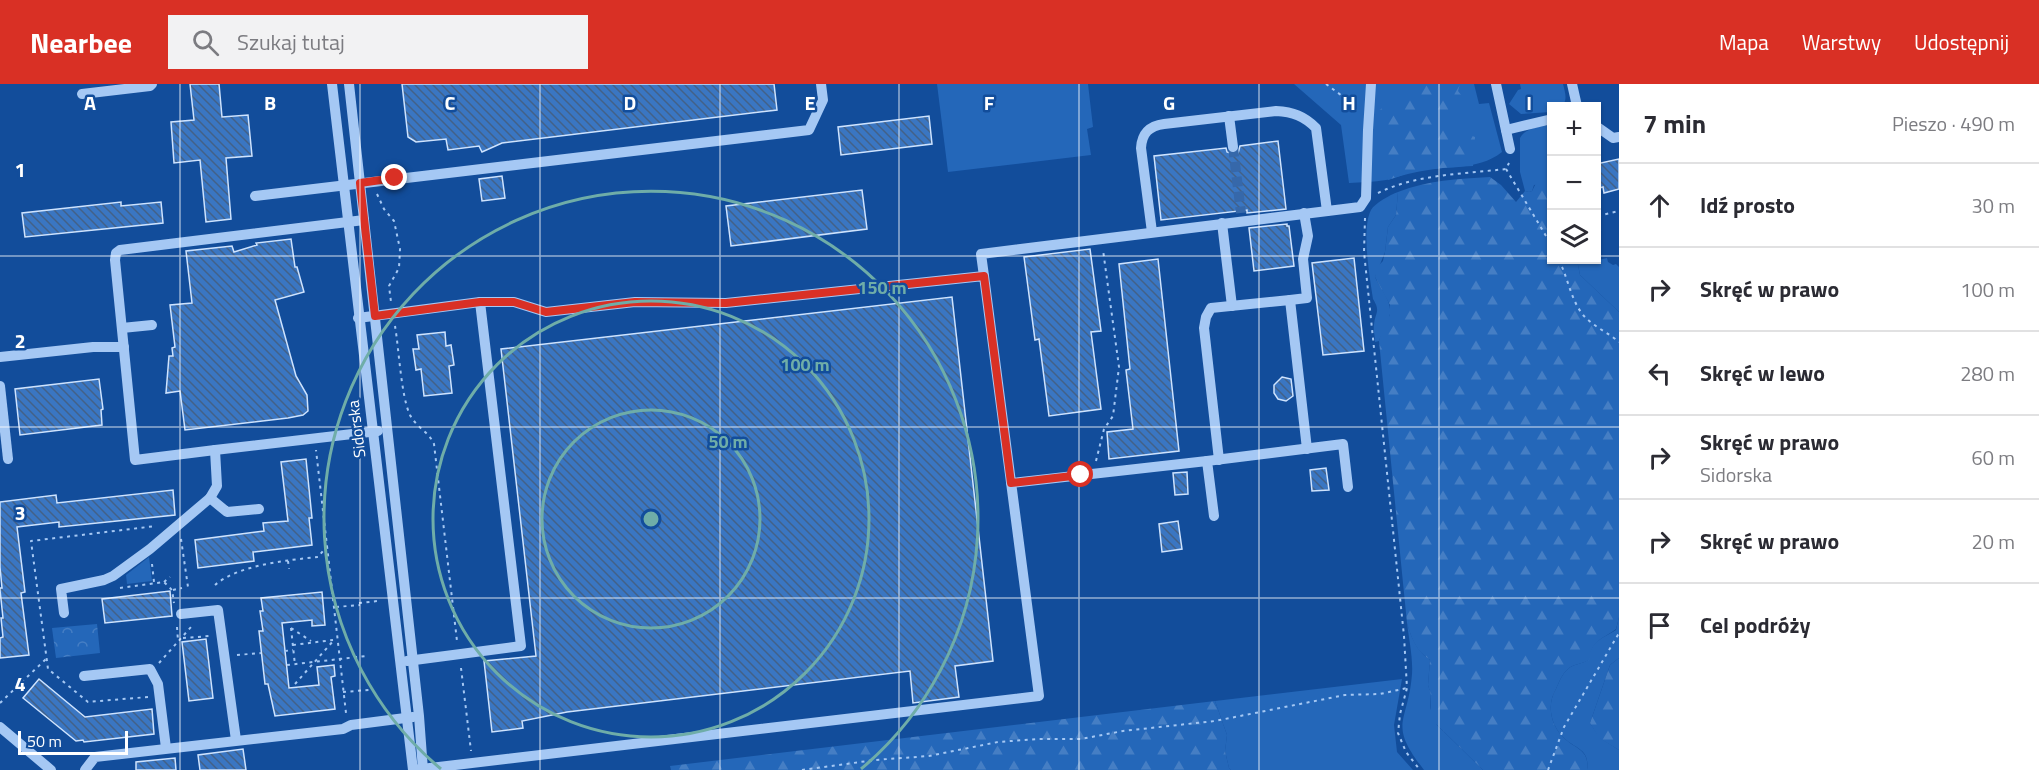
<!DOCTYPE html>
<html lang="pl">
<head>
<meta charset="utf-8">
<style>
	:root { --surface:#fff; --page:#f2f2f3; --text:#2b2b33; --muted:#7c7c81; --line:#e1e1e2; --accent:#d93025 }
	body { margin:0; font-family:"Titillium Web",sans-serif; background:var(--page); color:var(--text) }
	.controls { position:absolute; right:18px; top:18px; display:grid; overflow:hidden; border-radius:0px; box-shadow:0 2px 4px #0004 }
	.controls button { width:54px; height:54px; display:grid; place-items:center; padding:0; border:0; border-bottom:2px solid var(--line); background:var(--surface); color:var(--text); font:30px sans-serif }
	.scale { position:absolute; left:18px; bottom:15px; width:110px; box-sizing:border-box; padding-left:6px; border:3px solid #fff; border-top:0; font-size:16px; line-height:21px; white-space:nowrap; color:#fff; -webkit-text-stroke:4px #124d9b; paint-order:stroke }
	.stop { position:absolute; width:18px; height:18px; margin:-14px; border:4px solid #d93025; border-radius:50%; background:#fff }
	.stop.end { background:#d93025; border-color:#fff; box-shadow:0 2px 6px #0008 }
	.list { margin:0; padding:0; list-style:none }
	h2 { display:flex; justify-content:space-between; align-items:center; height:78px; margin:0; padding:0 24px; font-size:26px }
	h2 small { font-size:20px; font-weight:400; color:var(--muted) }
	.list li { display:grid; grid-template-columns:39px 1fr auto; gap:18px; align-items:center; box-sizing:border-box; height:84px; padding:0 24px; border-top:2px solid var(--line) }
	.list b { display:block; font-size:22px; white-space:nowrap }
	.list p { margin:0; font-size:20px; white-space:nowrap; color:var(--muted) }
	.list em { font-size:20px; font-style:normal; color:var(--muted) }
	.icon { flex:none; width:33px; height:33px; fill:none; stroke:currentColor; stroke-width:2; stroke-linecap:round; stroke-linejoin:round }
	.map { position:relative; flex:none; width:1619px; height:686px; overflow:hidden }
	header { display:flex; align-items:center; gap:36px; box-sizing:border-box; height:84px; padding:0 30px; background:var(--accent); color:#fff }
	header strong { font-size:28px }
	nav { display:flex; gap:33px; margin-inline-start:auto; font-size:21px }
	.search { width:420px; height:54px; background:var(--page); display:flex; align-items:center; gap:15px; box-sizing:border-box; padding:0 21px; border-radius:0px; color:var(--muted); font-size:22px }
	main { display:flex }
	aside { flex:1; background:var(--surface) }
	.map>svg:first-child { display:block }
</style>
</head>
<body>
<header>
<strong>Nearbee</strong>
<div class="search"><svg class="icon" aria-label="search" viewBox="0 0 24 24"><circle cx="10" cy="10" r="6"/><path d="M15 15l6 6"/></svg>Szukaj tutaj</div>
<nav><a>Mapa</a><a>Warstwy</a><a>Udostępnij</a></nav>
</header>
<main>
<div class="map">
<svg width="1619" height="686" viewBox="0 0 1619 686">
	<defs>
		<pattern id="forest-firs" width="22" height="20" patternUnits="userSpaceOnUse" patternTransform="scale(1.5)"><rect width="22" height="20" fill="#2467b9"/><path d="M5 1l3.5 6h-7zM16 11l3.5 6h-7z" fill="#457ec4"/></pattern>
		<pattern id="park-crowns" width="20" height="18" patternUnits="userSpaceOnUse" patternTransform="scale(1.5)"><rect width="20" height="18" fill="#2467b9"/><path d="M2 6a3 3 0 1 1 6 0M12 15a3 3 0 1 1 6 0" fill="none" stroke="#457ec4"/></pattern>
		<pattern id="building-back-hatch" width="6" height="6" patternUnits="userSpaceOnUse" patternTransform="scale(1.5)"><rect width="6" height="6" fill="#3a76c2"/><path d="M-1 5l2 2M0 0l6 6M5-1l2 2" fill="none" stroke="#436187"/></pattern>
	</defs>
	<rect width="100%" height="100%" fill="#124d9b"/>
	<g fill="#2467b9">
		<polygon points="937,0 1088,0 1093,43 1087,45 1091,71 948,88"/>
		<path d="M1294,0H1474L1479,20L1489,19L1502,68C1477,88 1442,81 1412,88C1403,90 1395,95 1386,96C1374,98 1361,98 1349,99L1341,41Z"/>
		<path d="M1520,0H1563C1565,8 1568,16 1562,22H1552L1551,28L1521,30L1509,20L1518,6L1521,5Z"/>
		<path d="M1551,41V101V99L1534,101L1532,107L1529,108L1525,107L1520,88V54C1526,43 1540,43 1551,41Z"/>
		<path d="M1398,108L1396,131L1388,143L1385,168L1375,193C1380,204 1392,217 1390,230C1389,238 1382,248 1379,257L1375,258C1375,252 1373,246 1374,241C1375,228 1381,228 1373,215C1370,194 1361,145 1371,126C1375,119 1390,111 1398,108Z"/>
		<polygon points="1597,172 1598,176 1607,174 1608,178 1613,181 1616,180 1619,183 1619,228 1580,191 1577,176 1596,176"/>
		<polygon points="149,473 152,497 127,500 126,491"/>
		<path d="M1619,533V574L1610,581L1590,639L1600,654L1619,666V686H1587C1590,665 1576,665 1565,655C1551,643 1546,621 1556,605C1559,598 1562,590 1568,585C1573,580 1582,580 1588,576C1592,556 1600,556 1616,546Z"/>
		<path d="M1407,539C1412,555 1416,566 1430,576L1428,601L1431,610L1430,624L1437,641L1483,686H1424C1387,638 1408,641 1412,590C1413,573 1409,556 1407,539Z"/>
		<polygon points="1402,595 1394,641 1397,668 1413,686 1231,686 1229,684 1225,667 1227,651 1215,617"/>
	</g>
	<g fill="url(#forest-firs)">
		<path d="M1405,0H1460L1458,7L1465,16L1464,24L1454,27L1452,39L1459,47L1475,53L1473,82C1443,83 1416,86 1388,96L1386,65L1388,51L1377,42V28L1406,6Z"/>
		<path d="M1490,93L1501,101L1516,118L1525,107L1529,108L1532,107L1537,97L1551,99L1552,176H1577L1580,191L1619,228V533L1616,545C1601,556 1592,556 1589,576C1582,580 1573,580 1568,585C1562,590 1559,598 1556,605C1546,621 1551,643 1565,655C1576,665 1590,666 1587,686H1483L1430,634L1431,611L1428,601L1430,576C1416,566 1412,556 1407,539L1379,257L1382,245L1390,231V221L1375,193L1377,183L1383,177L1385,168L1388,143L1396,131L1398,108C1428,96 1458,95 1490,93Z"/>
		<polygon points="1619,574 1619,666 1599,654 1590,639 1610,581"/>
		<polygon points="1215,617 1227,651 1225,667 1229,684 1231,686 671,686 670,682"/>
	</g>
	<polygon fill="url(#park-crowns)" points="97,540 100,569 56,574 52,544"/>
	<g fill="url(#building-back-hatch)" stroke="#cee3fe" stroke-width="1.5">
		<polygon points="190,0 219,0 222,33 248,31 252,72 226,74 231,135 206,138 200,76 174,79 171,38 194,36"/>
		<polygon points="402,0 774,0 777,26 502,59 482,68 479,62 448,66 446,55 416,58 408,53"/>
		<polygon points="929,32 932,60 841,71 838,43"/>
		<polygon points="1278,57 1286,125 1247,129 1247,126 1161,136 1154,72 1226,64 1227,68 1233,70 1238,69 1240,62"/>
		<polygon points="1619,75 1619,105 1604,109 1603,103 1596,105 1596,80"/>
		<polygon points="502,92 505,114 482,117 479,95"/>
		<polygon points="862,106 867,145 731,162 726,122"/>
		<polygon points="121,118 121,122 161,118 163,139 25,153 22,129"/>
		<polygon points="1287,140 1287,142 1289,142 1294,182 1254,187 1249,144"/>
		<polygon points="291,155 295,183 297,183 304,208 275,216 296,292 307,311 308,327 303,331 288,334 185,346 180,307 166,309 169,272 173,272 172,264 175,263 170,221 192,219 186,167 232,162 234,168 257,161 256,159"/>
		<polygon points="1090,165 1101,247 1091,248 1101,325 1049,332 1039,255 1035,256 1024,173"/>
		<polygon points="1354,174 1364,267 1323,271 1312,179"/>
		<polygon points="1158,175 1179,367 1109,375 1107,348 1133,345 1126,286 1130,285 1119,180"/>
		<polygon points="952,213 993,577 955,582 959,613 913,619 910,587 567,628 522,637 523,644 492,648 484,577 536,572 501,265"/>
		<polygon points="445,248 446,262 451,261 454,281 449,282 452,309 424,312 421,285 416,286 413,265 419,265 417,251"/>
		<polygon points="1282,293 1291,295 1293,312 1286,317 1278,315 1274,309 1274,301"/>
		<polygon points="99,295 103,325 101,326 102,341 20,351 15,305"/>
		<polygon points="306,375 312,434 309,434 312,461 253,468 254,477 198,484 195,456 264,447 263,439 288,437 281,378"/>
		<polygon points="1326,384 1329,406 1312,407 1310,386"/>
		<polygon points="1187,388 1188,410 1175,411 1173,389"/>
		<polygon points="173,406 175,431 59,443 59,438 17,443 25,508 21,509 29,571 0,574 0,554 3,553 1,534 3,534 0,506 0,504 2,504 0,483 0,418 56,411 57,419"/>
		<polygon points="1178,437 1182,465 1162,468 1159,440"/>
		<polygon points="170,507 172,532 105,539 102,515"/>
		<polygon points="322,508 325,541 312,542 312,536 282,539 289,604 319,601 317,583 334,581 335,592 331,593 335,625 275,632 268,600 265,600 259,547 263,547 260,527 263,527 261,514"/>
		<polygon points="206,555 213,614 189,617 182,558"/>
		<polygon points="39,595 85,633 152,625 154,650 84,658 83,656 76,657 23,614"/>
		<polygon points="243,665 246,686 200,686 198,671"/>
		<polygon points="175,674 176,686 136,686 136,678"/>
	</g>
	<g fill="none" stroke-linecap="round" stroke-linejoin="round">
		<polyline stroke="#3668aa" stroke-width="10" stroke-dasharray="10 5" stroke-linecap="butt" points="1233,63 1241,129"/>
		<g stroke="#a5c8f4" stroke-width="2" stroke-dasharray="3 4.5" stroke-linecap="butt">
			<polyline points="1326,0 1349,17 1357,28"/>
			<polyline points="1506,85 1552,162"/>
			<path d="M1378,109C1417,90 1463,90 1506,85L1509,79"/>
			<polyline points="377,110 384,125 394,137 400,165 399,184 389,202 391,218"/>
			<polyline points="1596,129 1601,150 1596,151"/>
			<polyline points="1598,132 1619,127"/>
			<polyline points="1365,134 1364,168 1404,552 1407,604 1400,630 1398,649 1406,668 1420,686"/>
			<path d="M1559,176C1568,194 1571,217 1584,232C1594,243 1609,249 1619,258"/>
			<path d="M395,242C399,265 401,312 410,331C416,343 429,348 434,360L457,557"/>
			<polyline points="1096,377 1104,345 1113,332 1119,283 1103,166"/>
			<polyline points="181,455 188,503"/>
			<polyline points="327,462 346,629"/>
			<polyline points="288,477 289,485"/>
			<polyline points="152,480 154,498"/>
			<polyline points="164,498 170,493"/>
			<path d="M215,501C238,481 288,476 318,473L327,462L316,366"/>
			<polyline points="120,504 164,498 172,506 174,519"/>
			<polyline points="173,506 182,504"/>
			<polyline points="359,519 378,517"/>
			<polyline points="336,523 360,521"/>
			<polyline points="177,543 178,557"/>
			<polyline points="291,544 295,581"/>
			<polyline points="291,544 311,557"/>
			<polyline points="183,554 210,552"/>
			<polyline points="293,561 333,556"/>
			<polyline points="285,567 293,566"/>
			<polyline points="237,571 261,569"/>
			<polyline points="159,579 191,543"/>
			<polyline points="287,581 366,572"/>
			<polyline points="461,584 471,667"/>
			<polyline points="295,600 334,556"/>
			<polyline points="343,608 369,606"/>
			<polyline points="148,613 88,618 48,585 31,457 156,442"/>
			<polyline points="0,619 47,574"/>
			<polyline points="802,686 875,676 929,672 998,658 1038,655 1081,655 1123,647 1215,637 1345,611 1380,610 1407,604"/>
			<polyline points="1548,686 1564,643 1619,549"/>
		</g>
		<g stroke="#a5c8f4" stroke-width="10">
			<polyline points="332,0 413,686"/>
			<polyline points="349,0 419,632 423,686"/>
			<polyline points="1496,0 1510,65"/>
			<polyline points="1572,0 1577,22"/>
			<polyline points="82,10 150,2 152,0"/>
			<polyline points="1229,32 1233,63"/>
			<polyline points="1596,42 1613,54 1619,53"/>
			<polyline points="1506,46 1552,35"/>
			<polyline points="255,112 809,46 823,16 821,0"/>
			<polyline points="1222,139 1232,222"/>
			<path d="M1152,148L1141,64C1142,49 1149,42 1164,40L1276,27C1293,28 1304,32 1316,44L1327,127"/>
			<polyline points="984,192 981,170 1360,123 1366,114 1368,46 1371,0"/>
			<polyline points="1290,216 1307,214 1303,175 1308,152 1304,129"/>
			<polyline points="358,234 480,218 521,562 407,577"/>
			<polyline points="122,244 152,241"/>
			<polyline points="0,273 93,263 124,263"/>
			<polyline points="0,302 8,375"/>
			<polyline points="215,366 135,376 115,176 116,169 120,166 364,136"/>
			<polyline points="1219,376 1204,244 1206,233 1211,224 1290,216 1307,365"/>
			<polyline points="1011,399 1207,377"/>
			<polyline points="210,414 227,428 259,425"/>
			<polyline points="1214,432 1207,377 1343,360 1348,403"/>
			<polyline points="64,529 61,505 104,496 113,492 150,465 210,414 217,402 215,366 378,347"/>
			<polyline points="181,530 218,526 236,656"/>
			<polyline points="84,592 150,585 158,600 166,664"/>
			<polyline points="0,643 51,686"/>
			<polyline points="85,686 95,673 343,645 351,641 413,633"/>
			<polyline points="413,686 1039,612 984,192 726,219 635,218 546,228 514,218 480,218"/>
		</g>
	</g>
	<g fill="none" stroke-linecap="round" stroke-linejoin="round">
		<polyline stroke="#d93025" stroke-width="8" points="395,94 360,99 375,232 480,218 514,218 546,228 635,218 726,219 984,192 1011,399 1081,391"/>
	</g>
	<path fill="none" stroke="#fff" stroke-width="1.5" stroke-opacity="0.55" d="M180,0V686M360,0V686M540,0V686M720,0V686M899,0V686M1079,0V686M1259,0V686M1439,0V686M0,172H1552M1596,172H1619M0,343H1619M0,514H1619"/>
	<g fill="none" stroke="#6fada8" stroke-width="3">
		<circle cx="651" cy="435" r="109"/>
		<circle cx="651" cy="435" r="218"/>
		<path d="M441 685A327 327 0 1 1 861 685"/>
	</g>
	<g text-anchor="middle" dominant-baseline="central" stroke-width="5" stroke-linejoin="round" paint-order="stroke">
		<g font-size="16" fill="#fff" stroke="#124d9b">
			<text transform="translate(356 345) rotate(-97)">Sidorska</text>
		</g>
	</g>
	<g font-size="20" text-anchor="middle" font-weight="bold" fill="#fff" stroke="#124d9b" stroke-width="5" stroke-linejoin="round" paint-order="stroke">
		<text x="90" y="26">A</text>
		<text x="270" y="26">B</text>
		<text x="450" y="26">C</text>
		<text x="630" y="26">D</text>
		<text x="810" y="26">E</text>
		<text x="989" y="26">F</text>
		<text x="1169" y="26">G</text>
		<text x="1349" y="26">H</text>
		<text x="1529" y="26">I</text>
		<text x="20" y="93">1</text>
		<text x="20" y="264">2</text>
		<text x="20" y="436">3</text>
		<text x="20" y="607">4</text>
	</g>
	<circle cx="651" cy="435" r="9" fill="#6fada8" stroke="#124d9b" stroke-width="3"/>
	<g font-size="18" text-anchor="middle" font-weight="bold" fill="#6fada8" stroke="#124d9b" stroke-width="5" stroke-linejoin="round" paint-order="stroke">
		<text x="882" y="210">150 m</text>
		<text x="805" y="287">100 m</text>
		<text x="728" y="364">50 m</text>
	</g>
</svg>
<div class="controls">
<button>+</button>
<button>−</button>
<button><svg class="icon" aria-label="layers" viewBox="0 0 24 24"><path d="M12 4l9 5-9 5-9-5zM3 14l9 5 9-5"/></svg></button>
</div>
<div class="scale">50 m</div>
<div class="stop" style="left:1081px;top:391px"></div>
<div class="stop end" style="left:395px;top:94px"></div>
</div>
<aside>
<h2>7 min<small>Pieszo · 490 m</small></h2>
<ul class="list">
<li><svg class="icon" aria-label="ahead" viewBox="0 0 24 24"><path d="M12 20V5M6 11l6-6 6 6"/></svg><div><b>Idź prosto</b></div><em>30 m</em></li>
<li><svg class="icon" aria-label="right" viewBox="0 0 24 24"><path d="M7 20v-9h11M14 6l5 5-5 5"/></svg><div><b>Skręć w prawo</b></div><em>100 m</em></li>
<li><svg class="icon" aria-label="left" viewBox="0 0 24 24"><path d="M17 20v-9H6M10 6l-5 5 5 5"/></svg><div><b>Skręć w lewo</b></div><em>280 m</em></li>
<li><svg class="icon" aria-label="right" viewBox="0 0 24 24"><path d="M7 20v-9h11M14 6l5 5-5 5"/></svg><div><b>Skręć w prawo</b><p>Sidorska</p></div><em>60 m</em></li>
<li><svg class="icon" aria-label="right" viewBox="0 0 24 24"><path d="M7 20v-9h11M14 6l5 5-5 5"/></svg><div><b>Skręć w prawo</b></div><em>20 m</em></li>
<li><svg class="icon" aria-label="arrive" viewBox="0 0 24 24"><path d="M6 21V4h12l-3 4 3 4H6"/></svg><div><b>Cel podróży</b></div></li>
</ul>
</aside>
</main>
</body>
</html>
